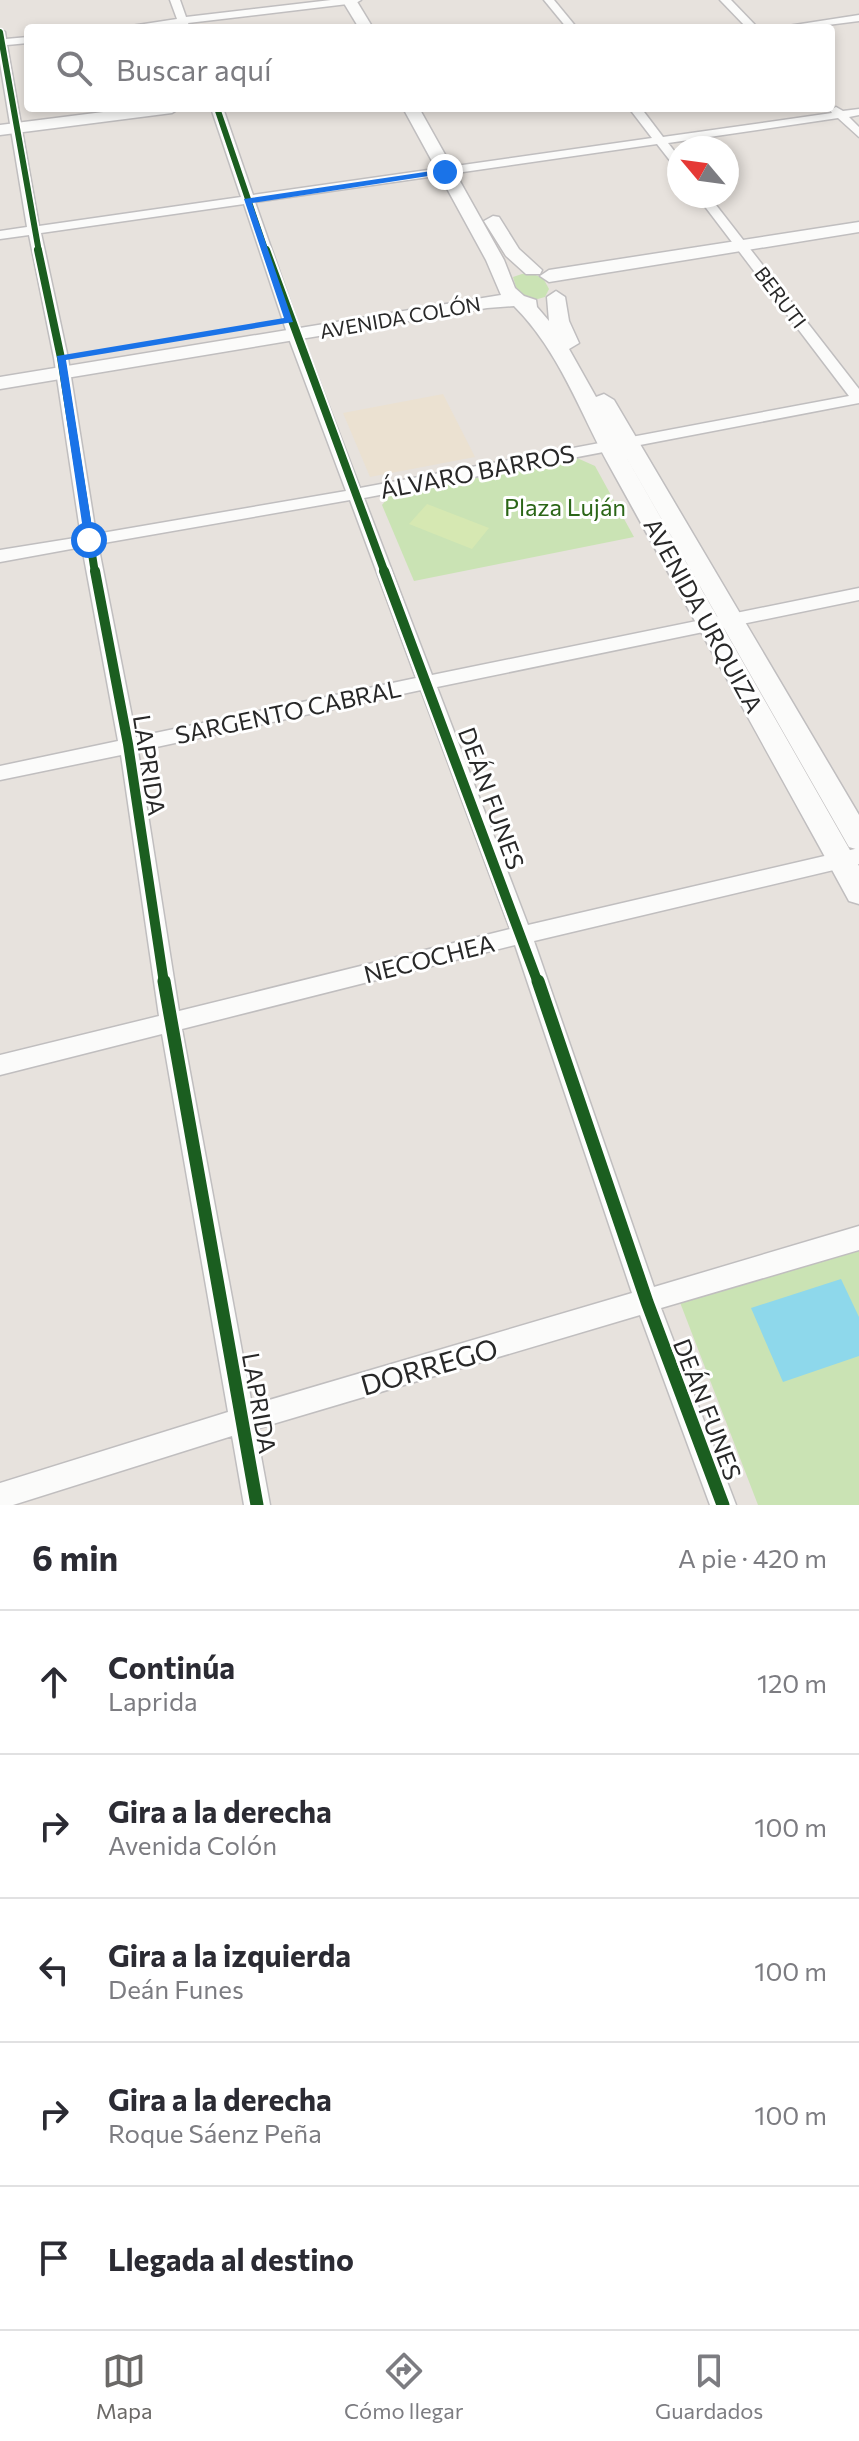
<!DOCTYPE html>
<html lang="es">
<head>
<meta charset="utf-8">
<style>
	:root { --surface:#fff; --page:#f2f2f3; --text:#2b2b33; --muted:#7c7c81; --line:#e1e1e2; --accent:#6b6967 }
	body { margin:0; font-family:Commissioner,sans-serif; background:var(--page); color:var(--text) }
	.compass { position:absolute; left:667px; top:136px; width:72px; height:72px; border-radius:50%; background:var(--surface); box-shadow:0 4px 12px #0003; rotate:299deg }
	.stop { position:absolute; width:24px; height:24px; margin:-18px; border:6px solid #1a73e8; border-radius:50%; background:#fff }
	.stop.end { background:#1a73e8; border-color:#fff; box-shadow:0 2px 8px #0008 }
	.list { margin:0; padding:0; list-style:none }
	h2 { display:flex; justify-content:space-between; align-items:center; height:104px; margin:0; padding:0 32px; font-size:34px }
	h2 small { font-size:26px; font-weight:400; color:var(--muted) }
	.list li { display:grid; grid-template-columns:52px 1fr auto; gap:24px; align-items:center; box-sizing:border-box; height:144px; padding:0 32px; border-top:2px solid var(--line) }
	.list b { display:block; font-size:30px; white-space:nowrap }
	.list p { margin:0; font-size:26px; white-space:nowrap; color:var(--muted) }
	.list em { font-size:26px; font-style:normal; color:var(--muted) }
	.icon { flex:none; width:44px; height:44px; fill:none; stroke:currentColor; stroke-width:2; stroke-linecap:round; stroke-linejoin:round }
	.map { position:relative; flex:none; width:859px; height:1505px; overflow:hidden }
	.search { position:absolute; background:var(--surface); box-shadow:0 4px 12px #0003; left:24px; right:24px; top:24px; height:88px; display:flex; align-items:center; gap:20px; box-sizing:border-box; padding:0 28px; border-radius:8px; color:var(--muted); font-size:30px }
	.sheet { height:824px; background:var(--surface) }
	nav { display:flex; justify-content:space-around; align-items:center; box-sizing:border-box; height:112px; border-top:2px solid var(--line); background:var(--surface); font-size:22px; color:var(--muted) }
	nav a { display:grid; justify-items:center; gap:4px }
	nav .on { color:var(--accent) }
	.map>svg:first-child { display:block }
</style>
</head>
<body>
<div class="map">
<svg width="859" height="1505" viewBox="0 0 859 1505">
	<rect width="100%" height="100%" fill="#e7e2dd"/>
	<polygon fill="#ebe1d1" points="443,394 475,457 370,477 343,413"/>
	<g fill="#cae3b4">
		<polygon points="528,272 543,278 549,289 545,297 534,300 518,294 513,277"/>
		<polygon points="577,458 595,466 634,537 414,581 382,505 390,495"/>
		<polygon points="859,1235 859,1505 758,1505 676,1292"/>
	</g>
	<polygon fill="#d6e8b2" points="427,504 489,528 472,549 409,524"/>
	<polygon fill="#8ed8eb" points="841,1279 859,1317 859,1356 783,1382 751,1308"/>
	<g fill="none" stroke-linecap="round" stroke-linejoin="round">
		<g stroke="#c0bebf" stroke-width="3">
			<g id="street">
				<polygon points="170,0 180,0 186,17 331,0 361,0 356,3 188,23 190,28 180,28 179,24 118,28 177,19"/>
				<polygon points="544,0 554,0 577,28 567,28"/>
				<polygon points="720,0 731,0 758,28 747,28"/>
				<polygon points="859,15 859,21 804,28 775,28"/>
				<path d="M0,29L5,32L6,39L28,37V43L7,45L39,226L241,197L211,108H223L253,195L652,138L629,108H641L663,137L832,113L830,110L836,107L843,111L859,109V115L849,117L859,127V137L838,118L668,143L679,157V168L675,167L657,144L255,202L302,336L360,488L849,396L697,196H709L859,389V403L364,498L432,675L859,588V600L437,687L528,925L859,848V864L534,941L654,1287L859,1226V1250L661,1308L736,1505H710L640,1315L256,1429L270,1505H244L232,1436L13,1505H0V1483L228,1412L162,1034L0,1075V1055L159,1016L121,755L0,780V766L118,741L82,547L0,562V550L81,537L54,358L29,235L0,239V231L27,227L0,63ZM244,204L288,336L346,491L96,534L68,358L41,233ZM350,500L416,678L136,737L98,544ZM421,690L510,929L179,1011L138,751ZM515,945L632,1293L252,1405L182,1029Z"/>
			</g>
		</g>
		<g stroke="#c0bebf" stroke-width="3">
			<g id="secondary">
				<polygon points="342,0 356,0 373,28 359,28"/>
				<polygon points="135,108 180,108 172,113 0,135 0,125"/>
				<path d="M403,108H419L504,260L515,288L524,296L536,300L537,307L549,321L547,297L556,291L565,297L569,321L579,343L569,349L596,397L604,394L614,400L859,815V850L849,847L621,448L859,866V904L849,901L819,846C749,720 680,593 610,467C579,411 560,352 514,306L487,308L0,389V377L501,295L486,260Z"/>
				<polygon points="493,216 499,217 519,249 542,270 540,274 526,274 506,256 484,221"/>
				<polygon points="859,222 859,232 549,282 540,276 549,270"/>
			</g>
		</g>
		<use href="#street" fill="#fbfbfa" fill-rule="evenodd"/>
		<use href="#secondary" fill="#fbfbfa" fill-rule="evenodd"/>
		<g stroke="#fff" stroke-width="9">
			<g id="cycleway-far3">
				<polyline points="0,32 39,252"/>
				<polyline points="217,108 266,252"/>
			</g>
		</g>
		<g stroke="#fff" stroke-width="12">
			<g id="cycleway-far2">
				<polyline points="38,250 61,358 95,573"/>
				<polyline points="266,250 385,573"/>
			</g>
		</g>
		<g stroke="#fff" stroke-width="15">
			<g id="cycleway-far1">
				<polyline points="95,571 128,744 164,983"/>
				<polyline points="384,571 538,983"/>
			</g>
		</g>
		<g stroke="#fff" stroke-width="18">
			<g id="cycleway">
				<polyline points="164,981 257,1505"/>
				<polyline points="538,981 647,1302 723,1505"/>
			</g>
		</g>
		<use href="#cycleway-far3" stroke="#1b5e20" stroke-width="6"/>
		<use href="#cycleway-far2" stroke="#1b5e20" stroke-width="8"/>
		<use href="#cycleway-far1" stroke="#1b5e20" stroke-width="10"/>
		<use href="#cycleway" stroke="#1b5e20" stroke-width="13"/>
	</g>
	<polygon fill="#1a73e8" points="445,169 448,173 252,203 293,322 66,360 94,540 85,543 57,356 284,318 244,199"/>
	<g text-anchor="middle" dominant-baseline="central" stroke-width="6" stroke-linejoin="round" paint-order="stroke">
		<g font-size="20" fill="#282828" stroke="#fff">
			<text transform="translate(781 297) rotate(53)">BERUTI</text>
			<text transform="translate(400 317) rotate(-10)">AVENIDA COLÓN</text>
		</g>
		<g font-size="24" fill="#282828" stroke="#fff">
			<text transform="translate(477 471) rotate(-11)">ÁLVARO BARROS</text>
			<text transform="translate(704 615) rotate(61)">AVENIDA URQUIZA</text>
			<text transform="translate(288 711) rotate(-12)">SARGENTO CABRAL</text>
			<text transform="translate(150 765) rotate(81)">LAPRIDA</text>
			<text transform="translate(492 798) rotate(70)">DEÁN FUNES</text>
			<text transform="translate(429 958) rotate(-14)">NECOCHEA</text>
			<text transform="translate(260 1403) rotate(80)">LAPRIDA</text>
			<text transform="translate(708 1409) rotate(69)">DEÁN FUNES</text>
		</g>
		<g font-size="24" fill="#2b6617" stroke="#fff">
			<text x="565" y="506">Plaza Luján</text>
		</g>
		<g font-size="28" fill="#282828" stroke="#fff">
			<text transform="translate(429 1366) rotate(-16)">DORREGO</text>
		</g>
	</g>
</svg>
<svg class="compass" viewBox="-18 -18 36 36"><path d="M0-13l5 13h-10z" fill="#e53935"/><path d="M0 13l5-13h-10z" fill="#7c7c81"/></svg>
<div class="stop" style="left:89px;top:540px"></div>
<div class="stop end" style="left:445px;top:172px"></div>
<div class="search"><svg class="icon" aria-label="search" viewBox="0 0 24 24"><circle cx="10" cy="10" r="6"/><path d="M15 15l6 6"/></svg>Buscar aquí</div>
</div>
<section class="sheet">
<h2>6 min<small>A pie · 420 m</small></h2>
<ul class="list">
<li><svg class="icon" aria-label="ahead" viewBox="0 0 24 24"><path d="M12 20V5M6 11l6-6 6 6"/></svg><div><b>Continúa</b><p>Laprida</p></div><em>120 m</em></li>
<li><svg class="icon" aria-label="right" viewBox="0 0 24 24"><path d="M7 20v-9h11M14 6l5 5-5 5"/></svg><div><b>Gira a la derecha</b><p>Avenida Colón</p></div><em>100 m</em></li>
<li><svg class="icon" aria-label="left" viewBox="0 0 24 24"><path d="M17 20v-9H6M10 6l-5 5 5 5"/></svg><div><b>Gira a la izquierda</b><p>Deán Funes</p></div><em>100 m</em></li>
<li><svg class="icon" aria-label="right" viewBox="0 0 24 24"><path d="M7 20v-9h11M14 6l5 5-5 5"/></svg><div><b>Gira a la derecha</b><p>Roque Sáenz Peña</p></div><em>100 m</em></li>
<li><svg class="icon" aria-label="arrive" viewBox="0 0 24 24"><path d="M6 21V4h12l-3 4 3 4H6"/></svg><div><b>Llegada al destino</b></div></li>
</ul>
</section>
<nav>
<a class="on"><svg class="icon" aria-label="map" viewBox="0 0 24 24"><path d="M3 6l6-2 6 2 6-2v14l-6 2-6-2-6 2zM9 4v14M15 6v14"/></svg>Mapa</a>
<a><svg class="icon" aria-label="directions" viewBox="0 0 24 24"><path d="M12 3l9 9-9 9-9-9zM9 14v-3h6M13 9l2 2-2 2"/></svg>Cómo llegar</a>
<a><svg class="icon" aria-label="saved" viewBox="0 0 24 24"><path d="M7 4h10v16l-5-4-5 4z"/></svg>Guardados</a>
</nav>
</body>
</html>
